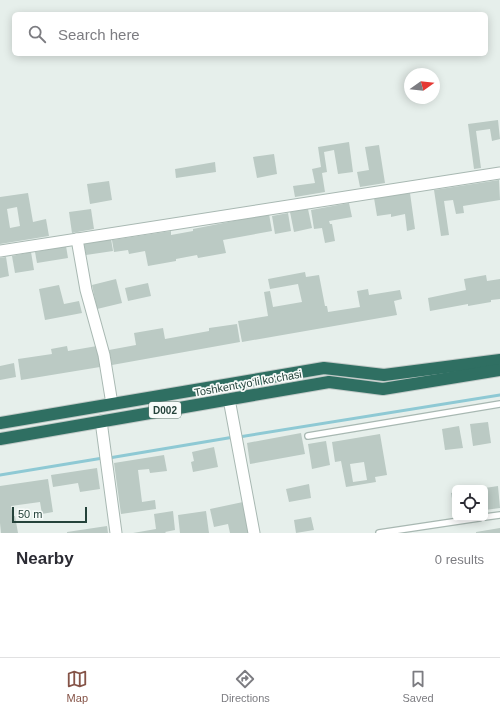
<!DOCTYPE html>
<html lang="en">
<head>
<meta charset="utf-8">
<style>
	:root { --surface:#fff; --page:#f2f2f3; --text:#2b2b33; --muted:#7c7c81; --line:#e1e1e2; --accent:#855347 }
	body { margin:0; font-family:Arial,sans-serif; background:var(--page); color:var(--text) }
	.controls { position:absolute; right:12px; bottom:12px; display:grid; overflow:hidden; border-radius:6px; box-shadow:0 2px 10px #0003 }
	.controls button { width:36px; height:36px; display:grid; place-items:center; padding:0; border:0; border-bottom:1px solid var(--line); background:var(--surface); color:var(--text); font:20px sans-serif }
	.compass { position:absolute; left:404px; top:68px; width:36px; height:36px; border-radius:50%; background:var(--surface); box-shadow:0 2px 10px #0003; rotate:75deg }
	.scale { position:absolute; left:12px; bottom:10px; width:75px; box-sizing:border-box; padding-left:4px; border:2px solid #24423a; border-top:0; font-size:11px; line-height:14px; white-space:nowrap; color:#24423a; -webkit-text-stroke:3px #f7fbf9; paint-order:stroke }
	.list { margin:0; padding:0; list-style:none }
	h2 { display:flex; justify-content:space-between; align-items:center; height:52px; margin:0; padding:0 16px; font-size:17px }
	h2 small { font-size:13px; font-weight:400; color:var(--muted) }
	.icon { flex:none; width:22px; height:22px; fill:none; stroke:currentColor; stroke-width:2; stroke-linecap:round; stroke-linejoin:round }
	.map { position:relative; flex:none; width:500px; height:533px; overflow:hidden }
	.search { position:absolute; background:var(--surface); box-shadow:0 2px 10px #0003; left:12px; right:12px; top:12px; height:44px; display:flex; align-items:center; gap:10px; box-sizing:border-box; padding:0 14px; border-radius:6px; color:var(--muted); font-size:15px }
	.sheet { height:124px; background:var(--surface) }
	nav { display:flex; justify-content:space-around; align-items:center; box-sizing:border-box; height:56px; border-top:1px solid var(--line); background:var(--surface); font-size:11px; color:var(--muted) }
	nav a { display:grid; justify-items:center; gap:2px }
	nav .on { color:var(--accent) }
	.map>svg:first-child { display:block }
</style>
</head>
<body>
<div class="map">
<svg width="500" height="533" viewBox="0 0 500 533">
	<rect width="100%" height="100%" fill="#e6efeb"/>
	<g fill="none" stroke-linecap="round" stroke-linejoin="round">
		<g stroke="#8ec9d4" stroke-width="3">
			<polyline points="239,437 500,395"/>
			<polyline points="109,458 234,437"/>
			<polyline points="0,475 103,458"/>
		</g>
	</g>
	<g fill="#bbcac4" fill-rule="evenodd">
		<polygon points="498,120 500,139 492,141 490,129 476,131 481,168 474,169 468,124"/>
		<polygon points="349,142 353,172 338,174 334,150 324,152 327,172 322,173 325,192 295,197 293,186 315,183 312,169 321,167 318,147"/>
		<polygon points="379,145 385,183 360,187 357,172 369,170 365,147"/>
		<polygon points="274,154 277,174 257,178 253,157"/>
		<polygon points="215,162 216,172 176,178 175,169"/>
		<polygon points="499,180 500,200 463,206 464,213 456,214 453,200 444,201 449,235 441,236 434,190"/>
		<polygon points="109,181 112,200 90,204 87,184"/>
		<path d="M28,193L33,222L46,219L49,236L0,244V197ZM17,207L20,226L10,228L7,209Z"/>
		<polygon points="410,193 415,229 407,231 405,214 391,217 391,214 377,216 374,198"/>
		<polygon points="349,203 352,217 329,221 330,224 332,224 335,241 325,243 322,228 314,229 311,210"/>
		<polygon points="91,209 94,229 72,233 69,212"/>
		<polygon points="308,209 312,228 294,232 290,212"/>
		<polygon points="288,213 291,231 275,234 272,216"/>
		<polygon points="269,214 272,231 223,240 226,253 198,258 197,255 176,259 176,261 148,266 145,251 129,254 128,250 114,252 112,240 171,231 171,235 193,231 193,229"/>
		<polygon points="111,239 113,251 86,255 84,244"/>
		<polygon points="66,246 68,258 37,263 35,252"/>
		<polygon points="31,252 34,270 15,273 12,256"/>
		<polygon points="6,257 9,276 0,278 0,258"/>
		<polygon points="305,272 306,277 319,275 325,306 327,306 328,312 360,307 357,291 368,289 369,295 400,290 402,299 394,301 397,315 242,342 238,321 268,316 264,292 270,291 273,307 302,302 298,284 270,289 268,279"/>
		<polygon points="486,275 487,281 500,279 500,299 491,300 491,302 468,306 468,304 430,311 428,298 466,290 464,279"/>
		<polygon points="116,279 122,303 97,309 92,285"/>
		<polygon points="148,283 151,296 128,301 125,288"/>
		<polygon points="59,285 64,304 79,301 82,313 45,320 39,289"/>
		<polygon points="237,324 240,342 112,365 109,350 136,345 134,333 163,328 165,339 209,331 209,328"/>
		<polygon points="67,346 68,351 97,346 100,367 21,380 18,359 52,354 51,349"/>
		<polygon points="14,363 16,377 0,380 0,366"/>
		<polygon points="488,422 491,443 473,446 470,424"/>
		<polygon points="459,426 463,448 445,450 442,429"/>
		<polygon points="301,433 305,454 250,464 247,443"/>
		<path d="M380,434L387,475L375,477L376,482L346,487L341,461L335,462L332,442ZM364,462L367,480L353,482L350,464Z"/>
		<polygon points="326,441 330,465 312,469 308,444"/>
		<polygon points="214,447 218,467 193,472 191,462 194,461 192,452"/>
		<polygon points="164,455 167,471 150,473 149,469 138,470 142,502 155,500 156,509 121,514 114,463"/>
		<polygon points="97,468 100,489 80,492 78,483 53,487 51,475"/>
		<polygon points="48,479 53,512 42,514 40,502 11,506 13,516 15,516 18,533 1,533 0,523 0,486"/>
		<polygon points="309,484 311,498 289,502 286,489"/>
		<polygon points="498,486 500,508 485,510 485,488"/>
		<polygon points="455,492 455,510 454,510 451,493"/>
		<polygon points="243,502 249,533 230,533 228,524 214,527 210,509"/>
		<polygon points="173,511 175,530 165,532 166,533 133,533 156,529 154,514"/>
		<polygon points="206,511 209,533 180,533 178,515"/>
		<polygon points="311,517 314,530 296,533 294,520"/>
		<polygon points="107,526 108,533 67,533 67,532"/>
		<polygon points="500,528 500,533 476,533 476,532"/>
	</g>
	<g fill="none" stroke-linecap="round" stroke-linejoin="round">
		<g stroke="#a8b8b2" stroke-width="8">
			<g id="lane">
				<polyline points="308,436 500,404"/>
				<polyline points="485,517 500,515"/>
				<polyline points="379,533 479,518"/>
			</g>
		</g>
		<g stroke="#a8b8b2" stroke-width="13">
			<g id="street">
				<polyline points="77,239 86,290 104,355 112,404"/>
				<polyline points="0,251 500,173"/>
				<polyline points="229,399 254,533"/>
				<polyline points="101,421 116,533"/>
			</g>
		</g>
		<g stroke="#c2cac8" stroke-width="14">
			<g id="highway">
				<polyline points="0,423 324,368 384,375 500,360"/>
				<polyline points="0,439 329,382 383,389 500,370"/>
			</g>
		</g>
		<use href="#lane" stroke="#fff" stroke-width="5.5"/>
		<use href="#street" stroke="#fff" stroke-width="11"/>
		<use href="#highway" stroke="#2f6f62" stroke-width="12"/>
	</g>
	<g text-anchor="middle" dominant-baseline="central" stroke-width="3.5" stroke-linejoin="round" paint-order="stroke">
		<rect fill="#f7fbf9" stroke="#637a73" stroke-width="1" x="149" y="402" width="32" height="16" rx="3"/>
		<g font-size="10" font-weight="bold" fill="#24423a">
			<text x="165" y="410">D002</text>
		</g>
		<g font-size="11" fill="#24423a" stroke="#f7fbf9">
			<text transform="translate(248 383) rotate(-10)">Toshkent yo‘li ko‘chasi</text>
		</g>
	</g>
</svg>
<div class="controls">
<button><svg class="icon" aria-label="locate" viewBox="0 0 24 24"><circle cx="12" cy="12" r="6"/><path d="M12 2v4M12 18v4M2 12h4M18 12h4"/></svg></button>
</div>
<svg class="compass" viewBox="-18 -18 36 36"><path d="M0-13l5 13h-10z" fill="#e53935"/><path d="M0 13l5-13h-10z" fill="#7c7c81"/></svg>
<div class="scale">50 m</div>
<div class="search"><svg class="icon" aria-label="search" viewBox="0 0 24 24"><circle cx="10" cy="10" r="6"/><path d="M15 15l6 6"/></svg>Search here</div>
</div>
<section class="sheet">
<h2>Nearby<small>0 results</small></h2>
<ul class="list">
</ul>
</section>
<nav>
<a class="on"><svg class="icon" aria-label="map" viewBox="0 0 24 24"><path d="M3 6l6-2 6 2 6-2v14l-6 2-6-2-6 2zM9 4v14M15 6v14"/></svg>Map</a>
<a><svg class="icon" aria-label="directions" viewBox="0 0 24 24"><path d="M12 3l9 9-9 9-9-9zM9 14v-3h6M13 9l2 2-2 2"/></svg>Directions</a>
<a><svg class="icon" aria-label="saved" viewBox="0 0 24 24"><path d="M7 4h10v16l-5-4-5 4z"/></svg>Saved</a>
</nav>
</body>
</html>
